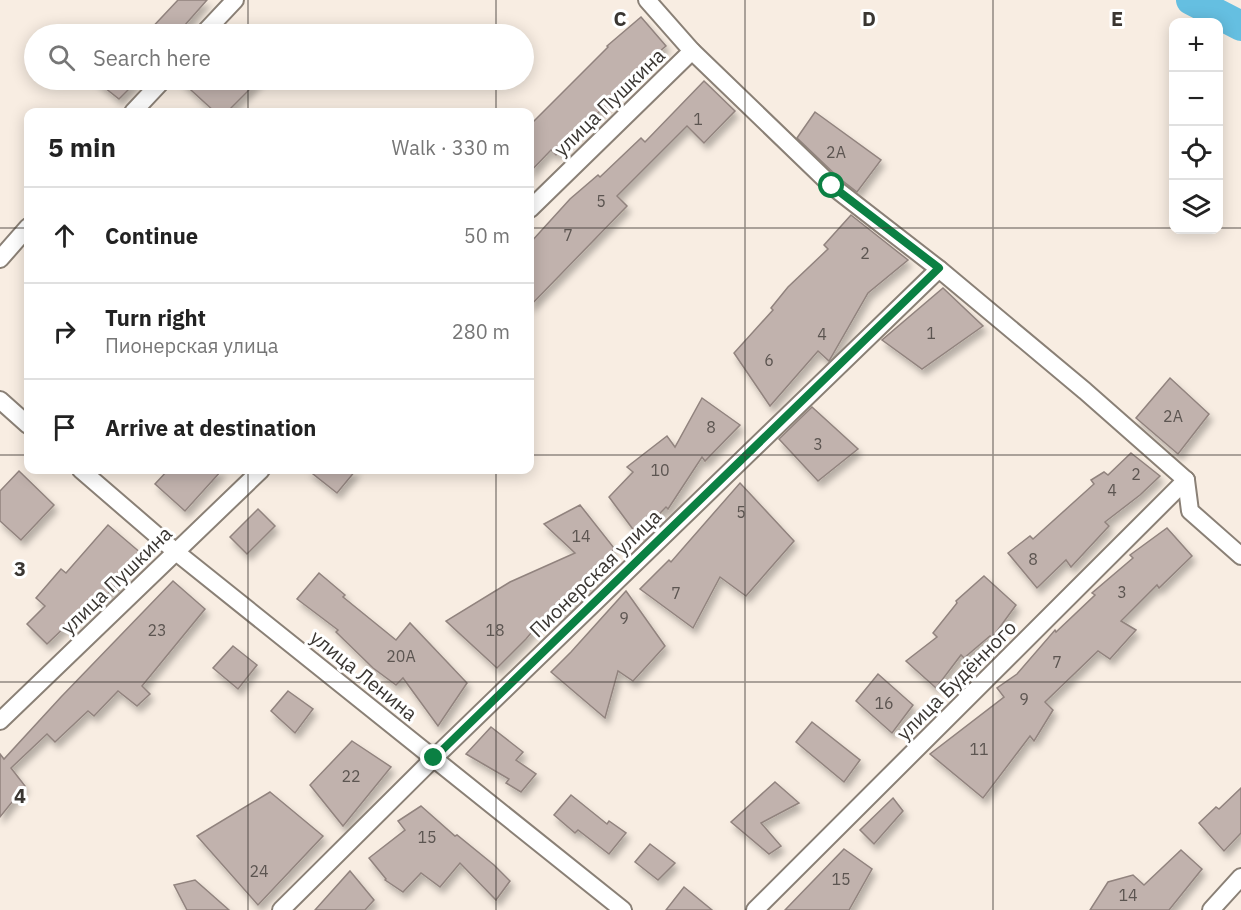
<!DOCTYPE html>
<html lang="en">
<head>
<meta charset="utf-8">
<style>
	:root { --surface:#fff; --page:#f2f2f2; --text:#222; --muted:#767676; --line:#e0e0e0 }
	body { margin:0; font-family:"IBM Plex Sans",sans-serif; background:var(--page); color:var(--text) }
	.controls { position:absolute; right:18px; top:18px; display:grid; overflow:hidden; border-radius:12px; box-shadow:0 3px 15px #0003 }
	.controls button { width:54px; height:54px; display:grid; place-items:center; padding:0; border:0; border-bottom:2px solid var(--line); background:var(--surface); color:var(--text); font:30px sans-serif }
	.stop { position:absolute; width:18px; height:18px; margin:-14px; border:4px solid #0b8043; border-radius:50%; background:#fff }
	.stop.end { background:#0b8043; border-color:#fff; box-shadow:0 2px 6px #0008 }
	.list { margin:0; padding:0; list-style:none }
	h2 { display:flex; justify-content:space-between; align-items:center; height:78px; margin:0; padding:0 24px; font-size:26px }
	h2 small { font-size:20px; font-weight:400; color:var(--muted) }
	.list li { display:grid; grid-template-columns:39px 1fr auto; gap:18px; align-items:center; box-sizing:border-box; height:96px; padding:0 24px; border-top:2px solid var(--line) }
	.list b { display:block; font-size:22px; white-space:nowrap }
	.list p { margin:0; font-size:20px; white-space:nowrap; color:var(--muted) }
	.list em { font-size:20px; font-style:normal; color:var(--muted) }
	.icon { flex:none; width:33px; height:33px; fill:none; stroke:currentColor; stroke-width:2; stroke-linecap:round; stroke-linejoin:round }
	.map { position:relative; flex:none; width:1241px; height:910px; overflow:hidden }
	.search { position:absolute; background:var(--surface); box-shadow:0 3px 15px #0003; left:24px; top:24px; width:510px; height:66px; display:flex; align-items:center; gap:15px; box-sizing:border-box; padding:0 21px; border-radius:33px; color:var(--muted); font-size:22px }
	.panel { position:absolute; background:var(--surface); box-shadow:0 3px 15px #0003; left:24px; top:108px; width:510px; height:366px; border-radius:12px }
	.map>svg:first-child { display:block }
</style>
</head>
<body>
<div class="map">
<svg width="1241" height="910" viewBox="0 0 1241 910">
	<defs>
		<filter id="shadow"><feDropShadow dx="3.5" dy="6" stdDeviation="3" flood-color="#0004"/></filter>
	</defs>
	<rect width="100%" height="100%" fill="#f8ede2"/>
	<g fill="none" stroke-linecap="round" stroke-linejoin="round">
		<polyline stroke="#65bfe1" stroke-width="30" points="1191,0 1241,26"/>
	</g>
	<g fill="#c1b2ad" stroke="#91837e" stroke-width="1.5" filter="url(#shadow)">
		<polygon points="178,0 207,0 177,34 146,34"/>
		<polygon points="641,17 666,46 621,84 624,87 556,155 551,150 530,172 530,125 608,47 607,46"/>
		<polygon points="95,80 138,80 119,99"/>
		<polygon points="180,80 259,80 227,112 215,112"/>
		<polygon points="704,81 735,111 704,143 687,126 617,196 627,206 530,306 530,243 570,199 598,175 600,177 641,138 645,142"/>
		<polygon points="815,112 881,160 857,192 839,178 797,138"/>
		<polygon points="851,215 908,260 868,293 829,361 818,351 770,406 734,353 773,310 771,308 788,287 828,249 824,245"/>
		<polygon points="943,288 983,326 922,369 882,340"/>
		<polygon points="1170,378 1209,414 1178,454 1136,418"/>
		<polygon points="702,398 740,425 705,461 702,457 668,509 666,507 638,536 609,497 633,472 627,467 667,436 675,447"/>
		<polygon points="812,407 858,449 818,481 779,439"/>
		<polygon points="1131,453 1160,476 1140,495 1105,522 1109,526 1071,567 1066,560 1037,588 1008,553 1030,536 1033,539 1094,484 1091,480 1104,472 1108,475"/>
		<polygon points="168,470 222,470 185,511 155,484"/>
		<polygon points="308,470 356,470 337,493"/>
		<polygon points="19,471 54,505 21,540 0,521 0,491"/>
		<polygon points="740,483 794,541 746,596 720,577 693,628 640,589 669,560 671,562"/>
		<polygon points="580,505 614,548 599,574 558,613 552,608 526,639 497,668 446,621 510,582 575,553 544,524"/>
		<polygon points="258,509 275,526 247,554 230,537"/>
		<polygon points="108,525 142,554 105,597 99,593 70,627 67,625 47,644 27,624 45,606 36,598 61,569 66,573"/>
		<polygon points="1167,528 1192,556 1159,588 1157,585 1121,621 1136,630 1110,659 1098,651 1045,702 1053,710 1034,741 1030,736 983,798 930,754 1004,697 997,688 1017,674 1055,630 1056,632 1095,595 1092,593 1133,558 1130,555"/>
		<polygon points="319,573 345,595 343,597 396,640 410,623 467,683 438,726 403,678 396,685 373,668 336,632 338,630 297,599"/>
		<polygon points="984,576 1016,605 992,638 990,636 964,658 961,655 936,688 906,661 937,637 933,633 957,603 956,601"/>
		<polygon points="173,581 205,609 142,686 150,694 137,706 118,691 94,716 88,711 55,742 47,734 11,768 25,786 0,817 0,754 4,759 61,697"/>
		<polygon points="626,591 665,646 633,681 618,671 605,718 551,672 571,652"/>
		<polygon points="233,646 257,665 238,689 213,668"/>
		<polygon points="878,674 913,705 892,733 856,701"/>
		<polygon points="288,691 313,709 295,733 271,711"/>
		<polygon points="812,722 860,760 844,782 796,742"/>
		<polygon points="491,727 523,752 516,760 536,774 521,792 506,783 509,779 466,754"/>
		<polygon points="352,741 391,767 343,826 310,785"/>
		<polygon points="775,782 799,803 761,823 781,846 769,854 731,822"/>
		<polygon points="1241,788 1241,833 1224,851 1199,823 1216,807 1219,809"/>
		<polygon points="270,792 323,836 258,905 197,836"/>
		<polygon points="571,795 607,824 609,821 626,833 609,854 578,830 575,833 554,815"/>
		<polygon points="893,798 903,811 874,844 860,830"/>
		<polygon points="421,806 455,836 457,835 494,865 510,881 496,900 460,863 440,887 421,873 403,892 385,880 386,879 369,858 405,830 398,821"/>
		<polygon points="650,844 675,863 658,880 635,862"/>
		<polygon points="844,849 872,869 849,910 785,910"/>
		<polygon points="1181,850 1202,869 1169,910 1090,910 1108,882 1133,875 1144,885"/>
		<polygon points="350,871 374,900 365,910 315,910"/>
		<polygon points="195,880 229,910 187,910 174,885"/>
		<polygon points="684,887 712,910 666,910"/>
	</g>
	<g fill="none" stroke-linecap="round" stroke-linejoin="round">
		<g stroke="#8a8076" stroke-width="20">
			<g id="minor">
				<polyline points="647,0 692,51 832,186 939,269 1085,391 1186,480"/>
				<polyline points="203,34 235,0"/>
				<polyline points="133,112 163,80"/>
				<polyline points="530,209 692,51"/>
				<polyline points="0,259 28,227"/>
				<polyline points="0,400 28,425"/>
				<polyline points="81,470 176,552 623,910"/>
				<polyline points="1186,480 1190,511 1241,556"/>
				<polyline points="0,721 261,470"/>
				<polyline points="281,910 434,758 939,269"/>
				<polyline points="755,910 1186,480"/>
				<polyline points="1211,910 1241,877"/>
			</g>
		</g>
		<use href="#minor" stroke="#fff" stroke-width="16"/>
	</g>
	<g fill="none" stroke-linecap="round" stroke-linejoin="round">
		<polyline stroke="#0b8043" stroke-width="8" points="434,758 939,268 832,186"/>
	</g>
	<path fill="none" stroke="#3a3632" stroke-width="1.5" stroke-opacity="0.55" d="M248,0V34M496,0V34M745,0V910M993,0V910M248,80V112M496,80V112M0,228H28M530,228H1174M1218,228H1241M0,455H28M530,455H1241M248,470V910M496,470V910M0,682H1241"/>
	<g text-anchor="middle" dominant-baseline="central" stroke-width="6" stroke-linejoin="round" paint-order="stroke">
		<g font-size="16" fill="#5c5551">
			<text x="698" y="119">1</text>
			<text x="836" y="152">2А</text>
			<text x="601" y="201">5</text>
			<text x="568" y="235">7</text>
			<text x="865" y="253">2</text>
			<text x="931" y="333">1</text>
			<text x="822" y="334">4</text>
			<text x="769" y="360">6</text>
			<text x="1173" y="416">2А</text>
			<text x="711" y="427">8</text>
			<text x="818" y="444">3</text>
			<text x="660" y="470">10</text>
			<text x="1136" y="474">2</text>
			<text x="1112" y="490">4</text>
			<text x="741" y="512">5</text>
			<text x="581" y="536">14</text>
			<text x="1033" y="559">8</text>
			<text x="1122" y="592">3</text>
			<text x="676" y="593">7</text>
			<text x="624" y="618">9</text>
			<text x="157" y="630">23</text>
			<text x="495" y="630">18</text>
			<text x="401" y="656">20А</text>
			<text x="1057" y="662">7</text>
			<text x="1024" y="699">9</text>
			<text x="884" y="703">16</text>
			<text x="979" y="749">11</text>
			<text x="351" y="776">22</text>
			<text x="427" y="837">15</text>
			<text x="259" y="871">24</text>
			<text x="841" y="879">15</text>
			<text x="1128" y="895">14</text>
		</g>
		<g font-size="20" fill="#3a3632" stroke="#fff">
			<text transform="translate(609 102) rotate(-44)">улица Пушкина</text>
			<text transform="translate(595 573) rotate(-44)">Пионерская улица</text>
			<text transform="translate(116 580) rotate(-44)">улица Пушкина</text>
			<text transform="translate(364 675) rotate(39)">улица Ленина</text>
			<text transform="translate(956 680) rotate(-45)">улица Будённого</text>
		</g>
	</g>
	<g font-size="20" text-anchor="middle" font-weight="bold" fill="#3a3632" stroke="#fff" stroke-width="6" stroke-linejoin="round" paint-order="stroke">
		<text x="620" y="26">C</text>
		<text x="869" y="26">D</text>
		<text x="1117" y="26">E</text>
		<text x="20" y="576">3</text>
		<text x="20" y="803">4</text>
	</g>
</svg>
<div class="controls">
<button>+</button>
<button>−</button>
<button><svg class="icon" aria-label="locate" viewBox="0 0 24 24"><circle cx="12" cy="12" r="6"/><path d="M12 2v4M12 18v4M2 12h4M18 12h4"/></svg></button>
<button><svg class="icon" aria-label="layers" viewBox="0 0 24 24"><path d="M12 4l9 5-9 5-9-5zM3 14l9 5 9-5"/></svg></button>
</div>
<div class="stop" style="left:832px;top:186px"></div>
<div class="stop end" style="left:434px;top:758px"></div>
<div class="search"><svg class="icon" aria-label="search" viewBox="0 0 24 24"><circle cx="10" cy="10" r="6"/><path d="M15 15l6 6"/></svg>Search here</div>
<section class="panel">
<h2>5 min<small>Walk · 330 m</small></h2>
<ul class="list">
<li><svg class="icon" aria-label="ahead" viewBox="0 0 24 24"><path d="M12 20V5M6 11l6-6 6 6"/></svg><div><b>Continue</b></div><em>50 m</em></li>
<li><svg class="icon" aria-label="right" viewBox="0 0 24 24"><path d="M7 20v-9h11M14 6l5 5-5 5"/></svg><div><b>Turn right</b><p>Пионерская улица</p></div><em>280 m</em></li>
<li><svg class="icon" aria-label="arrive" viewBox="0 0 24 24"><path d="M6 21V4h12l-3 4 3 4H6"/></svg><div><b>Arrive at destination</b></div></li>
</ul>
</section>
</div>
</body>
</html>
